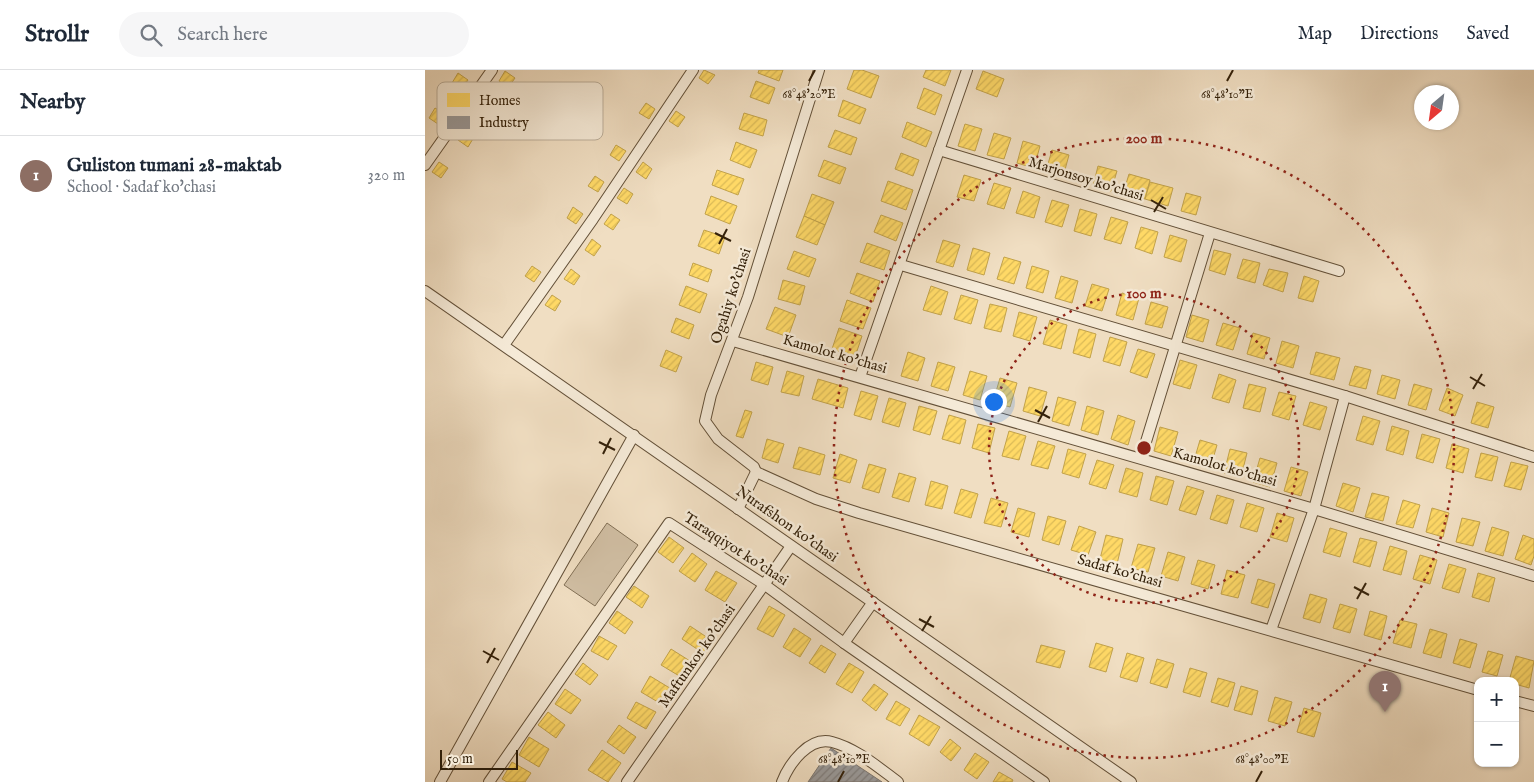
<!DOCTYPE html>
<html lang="en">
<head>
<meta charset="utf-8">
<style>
	:root { --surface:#fff; --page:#f6f6f7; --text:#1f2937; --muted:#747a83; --line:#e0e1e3; --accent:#1a73e8 }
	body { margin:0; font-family:"IM FELL English",serif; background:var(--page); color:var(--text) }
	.controls { position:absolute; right:15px; bottom:15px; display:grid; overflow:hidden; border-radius:10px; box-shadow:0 1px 4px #0004 }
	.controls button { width:45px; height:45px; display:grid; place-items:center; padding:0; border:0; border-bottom:1px solid var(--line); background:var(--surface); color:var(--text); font:25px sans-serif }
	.compass { position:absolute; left:989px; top:15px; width:45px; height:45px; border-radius:50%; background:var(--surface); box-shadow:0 1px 4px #0004; rotate:209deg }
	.scale { position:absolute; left:15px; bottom:12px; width:78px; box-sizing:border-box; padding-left:5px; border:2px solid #34210a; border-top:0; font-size:14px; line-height:18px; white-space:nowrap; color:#34210a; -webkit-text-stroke:4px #f5ead7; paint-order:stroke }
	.you { position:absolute; left:568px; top:331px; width:18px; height:18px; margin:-12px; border:4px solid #fff; border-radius:50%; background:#1a73e8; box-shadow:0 0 0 8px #1a73e833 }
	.badge { display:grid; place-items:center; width:32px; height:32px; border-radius:50%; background:var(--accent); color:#fff; font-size:16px; font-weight:700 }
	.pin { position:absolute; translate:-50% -41px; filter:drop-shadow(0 1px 2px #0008) }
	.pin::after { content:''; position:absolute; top:26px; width:18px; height:15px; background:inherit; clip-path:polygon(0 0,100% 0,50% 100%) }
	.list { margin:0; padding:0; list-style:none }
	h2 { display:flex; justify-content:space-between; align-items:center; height:65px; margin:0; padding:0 20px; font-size:21px }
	h2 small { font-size:16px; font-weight:400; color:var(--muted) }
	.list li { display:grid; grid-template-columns:32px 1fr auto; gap:15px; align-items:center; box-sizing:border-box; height:80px; padding:0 20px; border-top:1px solid var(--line) }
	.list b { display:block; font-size:19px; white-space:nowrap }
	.list p { margin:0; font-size:16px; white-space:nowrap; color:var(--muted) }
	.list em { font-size:16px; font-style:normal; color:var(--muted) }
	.icon { flex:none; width:28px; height:28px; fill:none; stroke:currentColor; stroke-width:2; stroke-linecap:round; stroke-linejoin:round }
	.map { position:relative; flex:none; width:1109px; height:712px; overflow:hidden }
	header { display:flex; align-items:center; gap:30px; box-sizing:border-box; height:70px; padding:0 25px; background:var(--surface); border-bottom:1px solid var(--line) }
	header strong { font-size:24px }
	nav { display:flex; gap:28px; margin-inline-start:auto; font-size:18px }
	.search { width:350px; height:45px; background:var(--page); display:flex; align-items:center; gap:12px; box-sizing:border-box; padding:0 18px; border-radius:28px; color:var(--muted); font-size:19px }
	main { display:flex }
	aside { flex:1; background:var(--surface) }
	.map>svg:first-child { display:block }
</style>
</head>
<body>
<header>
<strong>Strollr</strong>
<div class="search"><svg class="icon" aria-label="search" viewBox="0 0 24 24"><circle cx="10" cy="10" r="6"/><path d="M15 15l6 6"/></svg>Search here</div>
<nav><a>Map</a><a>Directions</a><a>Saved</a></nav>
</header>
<main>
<aside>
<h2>Nearby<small></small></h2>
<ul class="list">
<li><span class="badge" style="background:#8d6e63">1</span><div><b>Guliston tumani 28-maktab</b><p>School · Sadaf ko'chasi</p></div><em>320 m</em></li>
</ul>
</aside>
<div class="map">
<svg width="1109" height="712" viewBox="0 0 1109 712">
	<defs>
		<pattern id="homes-hatch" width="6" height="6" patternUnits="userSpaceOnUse" patternTransform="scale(1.25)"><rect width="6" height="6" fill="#ffd966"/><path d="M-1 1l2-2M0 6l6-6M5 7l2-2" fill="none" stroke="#dbba57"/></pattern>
		<pattern id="industry-hatch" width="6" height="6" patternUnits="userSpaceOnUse" patternTransform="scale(1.25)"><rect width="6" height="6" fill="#999"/><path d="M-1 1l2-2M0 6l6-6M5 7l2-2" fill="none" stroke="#7e7c7b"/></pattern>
	</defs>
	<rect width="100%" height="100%" fill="#f0dec2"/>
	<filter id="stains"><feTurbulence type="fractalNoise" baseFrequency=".004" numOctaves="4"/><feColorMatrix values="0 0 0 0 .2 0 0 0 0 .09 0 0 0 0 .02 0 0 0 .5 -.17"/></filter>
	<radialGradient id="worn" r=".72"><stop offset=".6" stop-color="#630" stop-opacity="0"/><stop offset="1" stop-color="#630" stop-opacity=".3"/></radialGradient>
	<polygon fill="#d0bea3" stroke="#827056" points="182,453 213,475 170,536 139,515"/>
	<g fill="url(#homes-hatch)" stroke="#c2a24a">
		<polygon points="279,0 290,5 283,14 274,8"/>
		<polygon points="334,0 358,0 354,11 333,3"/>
		<polygon points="429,0 437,0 454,6 446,28 422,19"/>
		<polygon points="501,0 526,0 520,16 498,7"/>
		<polygon points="80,1 90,8 83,18 74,11"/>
		<polygon points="558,1 579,9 572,27 551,19"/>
		<polygon points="33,3 43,10 36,20 27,13"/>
		<polygon points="331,11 350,18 344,34 325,27"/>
		<polygon points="499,18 517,25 510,45 492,38"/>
		<polygon points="418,30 441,39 435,54 413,46"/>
		<polygon points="221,33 230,39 224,49 214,43"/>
		<polygon points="10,38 20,44 13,54 4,48"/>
		<polygon points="251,41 260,47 253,57 244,51"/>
		<polygon points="319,43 342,50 338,66 314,59"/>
		<polygon points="482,52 507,62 501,77 477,67"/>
		<polygon points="540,54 557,59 550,81 533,76"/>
		<polygon points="40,60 49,67 43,77 33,70"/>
		<polygon points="410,60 432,68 426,85 403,77"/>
		<polygon points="569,63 586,68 579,89 562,85"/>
		<polygon points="598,71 615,76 609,98 592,93"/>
		<polygon points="311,72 332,80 325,98 305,90"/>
		<polygon points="191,75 201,81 194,91 185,85"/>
		<polygon points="627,80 644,85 638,107 621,101"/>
		<polygon points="476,83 494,90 488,106 470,99"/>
		<polygon points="399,90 421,98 415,114 393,106"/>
		<polygon points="14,92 23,98 16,108 7,102"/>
		<polygon points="218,92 227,99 221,109 211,102"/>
		<polygon points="673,96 692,101 686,121 668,116"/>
		<polygon points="292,100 319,109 313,125 287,115"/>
		<polygon points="704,104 725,110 720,129 698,124"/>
		<polygon points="539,105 556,110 549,131 532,127"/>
		<polygon points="170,106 179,112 173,122 163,116"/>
		<polygon points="463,111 488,120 481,140 456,131"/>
		<polygon points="725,112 748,118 743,136 720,129"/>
		<polygon points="569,113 586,118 579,139 562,134"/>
		<polygon points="199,118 208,124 202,134 192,128"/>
		<polygon points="598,121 615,127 609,148 591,143"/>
		<polygon points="761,123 776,127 771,145 756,141"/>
		<polygon points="387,124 409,132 400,155 379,146"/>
		<polygon points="286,126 312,136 305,154 280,144"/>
		<polygon points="627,130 644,135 637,157 620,152"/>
		<polygon points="148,137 158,144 151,154 142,148"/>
		<polygon points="655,139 672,144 666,166 649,161"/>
		<polygon points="186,144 195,150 188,160 179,154"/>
		<polygon points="456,145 478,153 471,171 449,162"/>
		<polygon points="379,146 400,155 392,175 371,167"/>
		<polygon points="686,147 703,152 696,174 679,169"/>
		<polygon points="716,157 733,162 727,184 710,178"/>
		<polygon points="279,160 300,167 294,184 273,176"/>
		<polygon points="745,165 762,170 756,192 739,187"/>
		<polygon points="167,169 176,176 169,186 160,180"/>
		<polygon points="518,170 535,175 528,197 511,192"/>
		<polygon points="442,173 465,181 459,200 435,192"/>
		<polygon points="548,178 565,183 559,205 542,200"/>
		<polygon points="789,180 806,184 800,205 784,200"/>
		<polygon points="369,181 391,189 384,207 362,199"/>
		<polygon points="579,187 596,192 589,214 572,209"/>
		<polygon points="818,189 835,193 830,213 812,208"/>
		<polygon points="268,193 287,200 283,212 264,205"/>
		<polygon points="107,196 116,202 109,212 100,206"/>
		<polygon points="607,196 624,201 618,223 601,218"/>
		<polygon points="146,199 155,206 149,215 139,209"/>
		<polygon points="844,199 863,203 858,222 838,215"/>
		<polygon points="432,203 455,211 448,232 425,223"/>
		<polygon points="636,206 653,211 647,233 630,228"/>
		<polygon points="879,206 894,211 888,232 873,228"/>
		<polygon points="358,210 380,216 375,235 353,229"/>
		<polygon points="667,214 684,219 677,241 660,236"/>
		<polygon points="261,216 282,224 275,243 254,235"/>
		<polygon points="506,216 523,222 516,245 498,240"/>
		<polygon points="697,223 714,228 708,250 691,245"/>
		<polygon points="127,225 136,231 130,241 120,235"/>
		<polygon points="536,225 553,230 546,254 529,249"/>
		<polygon points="422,230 446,238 438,259 415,251"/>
		<polygon points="726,232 743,237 737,258 720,254"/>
		<polygon points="565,234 582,238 576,262 559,258"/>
		<polygon points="350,237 371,245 363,267 341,259"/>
		<polygon points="594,242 612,247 605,271 588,266"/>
		<polygon points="767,245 784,250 778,272 761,267"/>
		<polygon points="251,248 269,255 264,269 246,262"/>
		<polygon points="625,250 642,255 636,279 618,274"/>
		<polygon points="798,253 815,258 808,280 791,275"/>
		<polygon points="414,258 437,266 430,287 407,279"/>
		<polygon points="654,259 671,264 665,288 648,283"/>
		<polygon points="828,263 845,268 839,289 822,284"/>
		<polygon points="685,267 702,272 695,296 678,291"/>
		<polygon points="857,271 874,276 868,298 851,293"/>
		<polygon points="713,279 730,284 722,308 705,302"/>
		<polygon points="241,280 257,287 251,302 235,296"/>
		<polygon points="483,282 500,288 493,311 476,306"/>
		<polygon points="891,282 915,288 909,310 885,304"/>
		<polygon points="755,290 772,295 765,319 748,314"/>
		<polygon points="331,292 348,297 343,315 326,310"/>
		<polygon points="513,292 530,297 523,321 506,316"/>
		<polygon points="930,296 946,300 941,319 924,315"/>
		<polygon points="362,301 379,306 374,326 356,322"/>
		<polygon points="545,301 562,306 555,330 538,325"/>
		<polygon points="794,304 811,310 804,333 787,328"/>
		<polygon points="957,305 975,310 970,329 952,324"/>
		<polygon points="575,308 592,313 585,337 568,332"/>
		<polygon points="393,309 423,318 418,338 387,329"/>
		<polygon points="824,314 841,318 835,342 818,338"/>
		<polygon points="989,314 1007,319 1001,340 983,335"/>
		<polygon points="604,317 622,322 615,346 598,341"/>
		<polygon points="1022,318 1038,325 1030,346 1014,340"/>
		<polygon points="436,321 453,326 446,350 429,345"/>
		<polygon points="854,322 871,326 864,350 847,345"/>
		<polygon points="633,327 651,332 644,356 627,351"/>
		<polygon points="464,328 481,333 474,357 457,352"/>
		<polygon points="885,332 902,337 895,360 878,355"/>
		<polygon points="1052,332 1069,337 1063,358 1046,353"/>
		<polygon points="494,336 512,341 505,365 488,360"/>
		<polygon points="662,336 679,341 673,365 656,360"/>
		<polygon points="320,340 327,342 318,368 311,366"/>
		<polygon points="524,345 541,350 535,374 517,369"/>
		<polygon points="693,345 710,351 703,375 686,369"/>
		<polygon points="938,346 955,351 948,375 931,370"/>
		<polygon points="553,354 570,358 564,383 547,378"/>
		<polygon points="967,356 984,361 978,385 961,380"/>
		<polygon points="735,357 753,362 746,386 729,381"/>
		<polygon points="584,361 601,366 594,390 577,386"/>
		<polygon points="997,364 1015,369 1008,393 991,388"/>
		<polygon points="342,369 359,374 353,393 337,388"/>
		<polygon points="775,370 792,375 785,399 768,394"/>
		<polygon points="613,371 630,376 623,399 606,395"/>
		<polygon points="1027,374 1044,379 1038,403 1021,398"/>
		<polygon points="374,377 400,385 395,405 368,398"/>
		<polygon points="643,379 661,384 654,408 637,403"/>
		<polygon points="805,379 822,383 816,407 799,403"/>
		<polygon points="1056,383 1073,387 1067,411 1050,407"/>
		<polygon points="415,384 432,390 425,413 408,408"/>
		<polygon points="835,388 852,393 845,417 828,412"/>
		<polygon points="672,390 689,395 681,419 664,414"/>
		<polygon points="1086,392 1103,396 1096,420 1079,416"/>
		<polygon points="444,394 461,399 454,423 437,418"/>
		<polygon points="866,397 883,402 876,426 859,421"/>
		<polygon points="701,398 718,403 712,427 694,422"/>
		<polygon points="474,403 491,408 484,432 467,427"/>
		<polygon points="731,406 749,411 742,435 725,430"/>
		<polygon points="506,411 523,416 517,439 500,435"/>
		<polygon points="918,413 935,418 928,442 911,436"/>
		<polygon points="762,416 779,421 771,445 754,440"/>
		<polygon points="536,419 553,424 546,448 529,443"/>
		<polygon points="947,423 964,427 958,451 940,447"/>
		<polygon points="792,425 809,430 802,454 785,449"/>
		<polygon points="566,428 583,433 576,457 559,453"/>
		<polygon points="978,430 995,435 988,458 971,454"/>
		<polygon points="822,433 839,438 832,462 815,457"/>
		<polygon points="593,438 610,443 604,467 586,462"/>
		<polygon points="1007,438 1024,443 1018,467 1001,462"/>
		<polygon points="852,443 869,448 862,472 845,467"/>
		<polygon points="623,446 641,451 634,475 617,470"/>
		<polygon points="1037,448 1055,452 1048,476 1031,472"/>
		<polygon points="654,456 671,462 663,485 646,480"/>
		<polygon points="1067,457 1084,462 1078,486 1060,481"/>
		<polygon points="905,458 922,463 915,487 898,482"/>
		<polygon points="681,465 698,469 692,494 675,489"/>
		<polygon points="1098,465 1109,469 1109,486 1106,495 1090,489"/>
		<polygon points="244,467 259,478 248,493 233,482"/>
		<polygon points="935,468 952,472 945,497 928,492"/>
		<polygon points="713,474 730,478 723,502 706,498"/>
		<polygon points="965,476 982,481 976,505 958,500"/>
		<polygon points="743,482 760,487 753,511 736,506"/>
		<polygon points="267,483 282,494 270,512 254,501"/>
		<polygon points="995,485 1012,490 1005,514 988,509"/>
		<polygon points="773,490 790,495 783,519 766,514"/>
		<polygon points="1024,494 1041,499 1034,523 1017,518"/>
		<polygon points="802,500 820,505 813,528 796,524"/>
		<polygon points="291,501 312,513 300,532 280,520"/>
		<polygon points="1053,503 1070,508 1064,532 1047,527"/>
		<polygon points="833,509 850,514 843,538 826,533"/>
		<polygon points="209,516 224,526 217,538 201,527"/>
		<polygon points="885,524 902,529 895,553 878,548"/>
		<polygon points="915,534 932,539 925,563 908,558"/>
		<polygon points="344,536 360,545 348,567 332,559"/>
		<polygon points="192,541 208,552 200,564 184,553"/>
		<polygon points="945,541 962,546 956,570 939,565"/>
		<polygon points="975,550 992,554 986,578 968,573"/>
		<polygon points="265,556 286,570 278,583 257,569"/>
		<polygon points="369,558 386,569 375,587 358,577"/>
		<polygon points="1005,559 1022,564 1016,588 998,583"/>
		<polygon points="174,566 192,576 183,590 166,581"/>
		<polygon points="1035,569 1052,574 1045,598 1028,593"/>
		<polygon points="671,573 688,578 681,602 664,597"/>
		<polygon points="396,575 411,584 400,603 384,593"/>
		<polygon points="616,575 640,581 635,598 611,592"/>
		<polygon points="246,579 265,591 256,607 236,595"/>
		<polygon points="1063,581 1078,585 1072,606 1057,602"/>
		<polygon points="702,583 719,588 712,612 695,607"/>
		<polygon points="1091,586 1109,591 1104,618 1090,614 1090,611 1084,611"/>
		<polygon points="732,589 749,594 742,618 725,613"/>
		<polygon points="158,593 173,605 165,615 150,604"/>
		<polygon points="424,593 439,602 427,623 411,614"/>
		<polygon points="765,598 782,603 775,627 758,622"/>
		<polygon points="225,606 248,620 238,635 216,622"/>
		<polygon points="793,608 810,613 803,637 786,632"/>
		<polygon points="449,614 463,624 451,641 437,630"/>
		<polygon points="816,616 833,621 827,645 809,640"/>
		<polygon points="140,619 156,630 146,644 130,634"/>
		<polygon points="850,627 867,632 860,656 843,651"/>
		<polygon points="471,631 485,639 475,656 461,649"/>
		<polygon points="211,632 231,642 221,659 202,648"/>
		<polygon points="879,638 896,643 889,667 872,662"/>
		<polygon points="123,642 140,655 131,668 113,655"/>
		<polygon points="494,645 515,657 504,676 484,664"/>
		<polygon points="194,655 211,667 199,684 182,672"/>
		<polygon points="104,667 124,679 114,697 94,685"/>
		<polygon points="525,669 536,678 526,691 515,682"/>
		<polygon points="177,680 196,693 183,712 163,700"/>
		<polygon points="550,683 564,692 552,709 539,700"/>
		<polygon points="87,692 106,703 100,712 82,712 77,709"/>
		<polygon points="574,702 588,710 587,712 568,712"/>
	</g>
	<polygon fill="url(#industry-hatch)" stroke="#7b756e" points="406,678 457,712 383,712"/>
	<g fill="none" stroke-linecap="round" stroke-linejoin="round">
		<g stroke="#635038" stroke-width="12">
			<g id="minor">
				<polyline points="514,80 914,201"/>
				<polyline points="0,95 67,0"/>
				<polyline points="476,195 920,326 1109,387"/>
				<polyline points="0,221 706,712"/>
				<polyline points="308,271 889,439 1109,506"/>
				<polyline points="79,275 168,149 268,0"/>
				<polyline points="435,307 542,0"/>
				<polyline points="716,388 785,163"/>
				<polyline points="331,402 391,429 434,443 1053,620"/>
				<polyline points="313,439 331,402 329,397 293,369 280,351 286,325 323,227 394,0"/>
				<polyline points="846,560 889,439 920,326"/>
				<polyline points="419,573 448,532"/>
				<polyline points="1090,631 1109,636"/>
				<polyline points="15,712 209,365"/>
				<polyline points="64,712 244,453 340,515 419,573 619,712"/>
				<polyline points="202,712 366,476"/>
				<path d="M357,712C364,694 384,666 407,672C431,678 454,698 473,712"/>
			</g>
		</g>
		<use href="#minor" stroke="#f5ead7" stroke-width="10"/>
	</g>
	<path fill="none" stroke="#34210a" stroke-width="2" d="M384,11L390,0M802,11L808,0M726,130L741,139M729,142L738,127M290,163L306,171M294,174L302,159M1045,307L1060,316M1048,319L1057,304M610,340L625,348M613,352L622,336M174,372L190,380M178,384L186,368M929,517L944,525M932,529L941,513M494,549L509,557M497,561L506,546M58,581L74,590M62,593L70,578M413,712L419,701M831,712L837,701"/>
	<g fill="none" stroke="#8f2418" stroke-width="2.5" stroke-dasharray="2.5 5">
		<circle cx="719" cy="378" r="155"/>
		<circle cx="719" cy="378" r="310"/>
	</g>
	<g text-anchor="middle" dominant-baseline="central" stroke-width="5" stroke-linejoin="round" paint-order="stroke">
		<g font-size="15" fill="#34210a" stroke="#f5ead7">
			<text transform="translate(661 109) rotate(17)">Marjonsoy ko'chasi</text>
			<text transform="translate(306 226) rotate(-72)">Ogahiy ko'chasi</text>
			<text transform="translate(410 284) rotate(16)">Kamolot ko'chasi</text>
			<text transform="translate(800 397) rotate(16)">Kamolot ko'chasi</text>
			<text transform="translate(362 454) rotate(35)">Nurafshon ko'chasi</text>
			<text transform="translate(311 479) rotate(33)">Taraqqiyot ko'chasi</text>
			<text transform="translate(695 501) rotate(16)">Sadaf ko'chasi</text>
			<text transform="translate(272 586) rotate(-55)">Maftunkor ko'chasi</text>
		</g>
	</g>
	<rect x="12" y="12" width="166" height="58" rx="8" fill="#f5ead7" stroke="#bbae9a" stroke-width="1"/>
	<rect x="22" y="23" width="23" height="14" fill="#ffd966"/>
	<rect x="22" y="46" width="23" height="13" fill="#999"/>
	<g font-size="14" fill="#34210a">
		<text x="54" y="35">Homes</text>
		<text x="54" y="57">Industry</text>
	</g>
	<g font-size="12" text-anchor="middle" fill="#34210a" stroke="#f5ead7" stroke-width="5" stroke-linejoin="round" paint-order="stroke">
		<text x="384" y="28">68°48'20"E</text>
		<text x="802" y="28">68°48'10"E</text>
		<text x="419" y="693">68°48'10"E</text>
		<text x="837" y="693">68°48'00"E</text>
	</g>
	<circle cx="719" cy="378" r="8" fill="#8f2418" stroke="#f5ead7" stroke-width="2.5"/>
	<g font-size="15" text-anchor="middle" font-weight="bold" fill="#8f2418" stroke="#f5ead7" stroke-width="5" stroke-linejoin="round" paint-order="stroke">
		<text x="719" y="73">200 m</text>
		<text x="719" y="228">100 m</text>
	</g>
	<rect width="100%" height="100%" filter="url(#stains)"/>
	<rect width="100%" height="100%" fill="url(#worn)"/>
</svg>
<div class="controls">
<button>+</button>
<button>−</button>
</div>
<svg class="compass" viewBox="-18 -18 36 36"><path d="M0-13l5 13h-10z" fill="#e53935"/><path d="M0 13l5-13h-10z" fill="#747a83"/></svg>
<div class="scale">50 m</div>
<div class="you"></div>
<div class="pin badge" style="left:960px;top:642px;background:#8d6e63">1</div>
</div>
</main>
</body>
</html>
